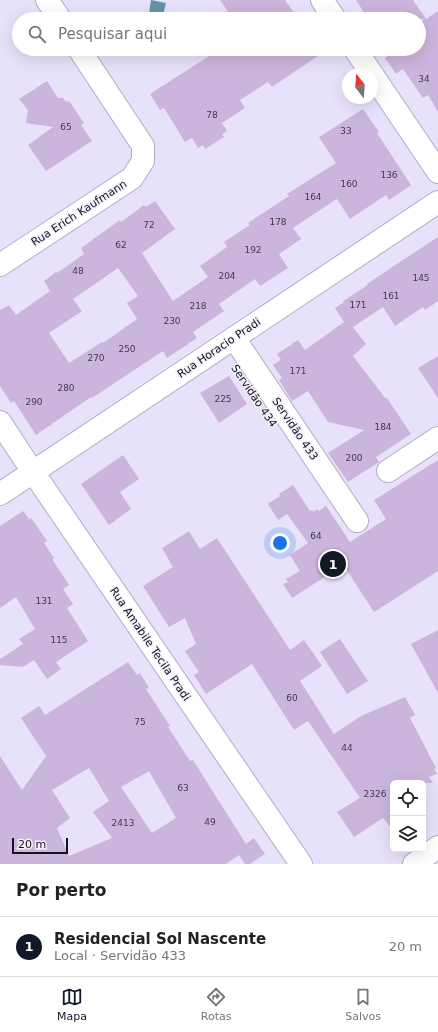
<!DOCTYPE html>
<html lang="pt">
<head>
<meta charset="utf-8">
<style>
	:root { --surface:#fff; --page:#f2f2f2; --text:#222; --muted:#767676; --line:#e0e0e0; --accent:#111827 }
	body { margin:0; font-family:"DejaVu Sans",sans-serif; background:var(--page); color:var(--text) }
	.controls { position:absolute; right:12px; bottom:12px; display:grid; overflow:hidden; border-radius:6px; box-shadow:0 4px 16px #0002 }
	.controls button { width:36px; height:36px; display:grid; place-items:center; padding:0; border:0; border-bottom:1px solid var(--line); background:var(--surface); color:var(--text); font:20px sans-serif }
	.compass { position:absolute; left:342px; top:68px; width:36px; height:36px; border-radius:50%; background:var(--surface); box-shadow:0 4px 16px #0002; rotate:343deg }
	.scale { position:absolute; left:12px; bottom:10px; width:56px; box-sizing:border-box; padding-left:4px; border:2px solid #14121a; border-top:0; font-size:11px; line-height:14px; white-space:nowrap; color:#14121a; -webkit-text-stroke:3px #f3f0fb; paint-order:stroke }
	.you { position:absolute; left:280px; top:543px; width:14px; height:14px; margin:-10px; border:3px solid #fff; border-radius:50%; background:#1a73e8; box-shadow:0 0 0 6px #1a73e833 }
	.badge { display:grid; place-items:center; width:26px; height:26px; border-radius:50%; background:var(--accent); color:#fff; font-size:13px; font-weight:700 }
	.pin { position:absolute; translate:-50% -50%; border:2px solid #fff; box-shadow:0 1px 4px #0006 }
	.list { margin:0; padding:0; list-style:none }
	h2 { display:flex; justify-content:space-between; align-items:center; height:52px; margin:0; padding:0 16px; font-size:17px }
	h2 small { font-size:13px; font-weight:400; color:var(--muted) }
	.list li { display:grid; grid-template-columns:26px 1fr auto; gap:12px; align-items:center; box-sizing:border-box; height:60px; padding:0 16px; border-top:1px solid var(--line) }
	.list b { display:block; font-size:15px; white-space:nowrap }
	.list p { margin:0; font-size:13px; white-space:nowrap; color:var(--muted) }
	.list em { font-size:13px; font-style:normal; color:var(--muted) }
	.icon { flex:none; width:22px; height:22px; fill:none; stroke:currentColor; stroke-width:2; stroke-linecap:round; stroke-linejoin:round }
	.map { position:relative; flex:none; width:438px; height:864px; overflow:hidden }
	.search { position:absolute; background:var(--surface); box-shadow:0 4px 16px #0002; left:12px; right:12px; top:12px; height:44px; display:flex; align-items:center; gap:10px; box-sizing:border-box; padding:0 14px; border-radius:22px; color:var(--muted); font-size:15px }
	.sheet { height:112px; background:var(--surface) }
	nav { display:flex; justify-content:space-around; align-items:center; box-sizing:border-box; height:56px; border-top:1px solid var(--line); background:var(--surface); font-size:11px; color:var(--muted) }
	nav a { display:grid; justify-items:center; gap:2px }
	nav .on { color:var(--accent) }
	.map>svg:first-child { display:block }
</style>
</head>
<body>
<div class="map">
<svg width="438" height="864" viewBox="0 0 438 864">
	<rect width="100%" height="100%" fill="#e8e1fa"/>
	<polygon fill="#6493a9" points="151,0 166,3 162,19 141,18 149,13"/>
	<g fill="#ccb5dc" fill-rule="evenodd">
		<polygon points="220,0 285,0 298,19 233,19"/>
		<polygon points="356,0 413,0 426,19 438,11 438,112 428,95 423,98 403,69 396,74 385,58 398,49 419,49 419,23 425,19 368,19"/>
		<polygon points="220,49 328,49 272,87 268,82 240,100 245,108 222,123 227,131 222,134 224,137 205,149 203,145 198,148 192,138 185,142 164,108 160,110 150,94"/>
		<polygon points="47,81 58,98 63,98 66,102 69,101 84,123 81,125 92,141 46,171 28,145 53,127 26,123 28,110 19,99"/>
		<path d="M363,109L379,132L377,133L411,185L389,200L386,195L350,219L337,199L293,228L301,239L279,254L288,268L260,286L255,279L219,304L224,311L193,332L197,338L167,358L163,351L92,398L91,397L36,435L14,401L11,403L0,386V310L9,305L16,315L50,291L44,281L56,272L57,273L84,254L81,248L120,220L121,222L144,205L146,207L155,201L175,229L142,253L173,301L208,277L200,266L227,247L224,242L250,225L248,223L289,196L287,194L336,163L319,137ZM118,268L138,296L127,303L137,319L103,343L102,342L69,363L49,333L82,311L73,299Z"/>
		<polygon points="438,237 438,301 425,310 423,307 395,326 383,307 353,327 366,344 353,356 386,399 387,398 411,434 376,457 379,462 348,482 328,453 364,430 328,422 308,391 292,401 279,380 282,378 273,365 281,360 277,354 298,340 305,350 344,322 335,308 344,302 343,301 368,285 367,284 395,265"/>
		<polygon points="438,356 438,398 418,368"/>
		<polygon points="229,376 247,404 219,423 200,393"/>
		<polygon points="123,455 139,479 120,492 131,509 109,525 81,484"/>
		<polygon points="438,460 438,571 374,612 346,569 336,575 334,571 292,598 283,584 288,582 286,579 300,571 290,555 308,543 287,514 278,520 268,504 280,496 279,494 293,485 310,511 312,510 313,512 317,509 319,511 326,506 350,542 386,519 374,500"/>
		<polygon points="23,511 29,519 31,518 47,541 44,543 54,558 52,559 69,585 63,589 73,604 67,608 88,641 56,662 61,669 47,679 34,660 23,667 0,665 0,659 23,644 19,639 35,629 16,597 0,608 0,526"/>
		<polygon points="189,531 200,549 217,538 290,650 304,640 322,666 300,681 334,734 361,716 405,697 415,715 410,718 436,768 434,769 437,774 429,777 433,783 393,783 393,830 383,818 354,837 337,812 360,798 308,721 294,730 252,664 206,694 194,675 199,672 185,651 196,644 185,618 169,627 143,586 173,567 162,548"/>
		<polygon points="438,630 438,693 411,644"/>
		<polygon points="340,639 368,681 347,694 320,652"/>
		<path d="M128,662L137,675L140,673L149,688L146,689L170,726L168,727L190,761L193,760L246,844L254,838L265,854L250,864H245L239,855L226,864H0V756L22,790L46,756L21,718L39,706L45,715ZM89,768L109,801L93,812L112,838L69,856L57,828L70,818L52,790ZM149,771L176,818L152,833L121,787Z"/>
	</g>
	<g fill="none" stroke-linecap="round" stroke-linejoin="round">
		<g stroke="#b2abc4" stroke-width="24">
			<g id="minor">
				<polyline points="47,0 60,19"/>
				<polyline points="322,0 335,19"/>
				<polyline points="355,49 438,172"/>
				<polyline points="0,265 132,178 143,161 143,146 79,49"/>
				<polyline points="234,338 357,521"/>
				<polyline points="0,422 33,472 301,864"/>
				<polyline points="388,471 438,438"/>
				<polyline points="0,494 438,202"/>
			</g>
		</g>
		<g stroke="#b2abc4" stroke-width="24">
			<polyline id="major" points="414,864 438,847"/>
		</g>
		<use href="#minor" stroke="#fff" stroke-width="22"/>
		<use href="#major" stroke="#fff" stroke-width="22"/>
	</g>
	<g text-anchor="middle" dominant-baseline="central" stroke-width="3" stroke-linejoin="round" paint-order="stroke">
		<g font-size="9" fill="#423b4a">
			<text x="424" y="79">34</text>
			<text x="212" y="115">78</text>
			<text x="66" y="127">65</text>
			<text x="346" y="131">33</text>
			<text x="389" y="175">136</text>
			<text x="349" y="184">160</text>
			<text x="313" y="197">164</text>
			<text x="278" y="222">178</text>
			<text x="149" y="225">72</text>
			<text x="121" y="245">62</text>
			<text x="253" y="250">192</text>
			<text x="78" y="271">48</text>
			<text x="227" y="276">204</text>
			<text x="421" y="278">145</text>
			<text x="391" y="296">161</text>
			<text x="358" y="305">171</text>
			<text x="198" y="306">218</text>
			<text x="172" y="321">230</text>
			<text x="127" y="349">250</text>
			<text x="96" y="358">270</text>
			<text x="298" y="371">171</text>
			<text x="66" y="388">280</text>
			<text x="223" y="399">225</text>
			<text x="34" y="402">290</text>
			<text x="383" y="427">184</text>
			<text x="354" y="458">200</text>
			<text x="316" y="536">64</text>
			<text x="44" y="601">131</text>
			<text x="59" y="640">115</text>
			<text x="292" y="698">60</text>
			<text x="140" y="722">75</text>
			<text x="347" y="748">44</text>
			<text x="183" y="788">63</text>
			<text x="375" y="794">2326</text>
			<text x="210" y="822">49</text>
			<text x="123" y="823">2413</text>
		</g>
		<g font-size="11" fill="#14121a" stroke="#f3f0fb">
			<text transform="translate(79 213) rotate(-33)">Rua Erich Kaufmann</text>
			<text transform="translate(219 348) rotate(-34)">Rua Horacio Pradi</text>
			<text transform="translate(254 396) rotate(56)">Servidão 434</text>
			<text transform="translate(295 429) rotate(56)">Servidão 433</text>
			<text transform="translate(150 644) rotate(56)">Rua Amabile Tecila Pradi</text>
		</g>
	</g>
</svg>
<div class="controls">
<button><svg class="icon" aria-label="locate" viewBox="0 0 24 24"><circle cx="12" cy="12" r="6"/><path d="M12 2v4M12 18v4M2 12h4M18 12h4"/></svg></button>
<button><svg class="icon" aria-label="layers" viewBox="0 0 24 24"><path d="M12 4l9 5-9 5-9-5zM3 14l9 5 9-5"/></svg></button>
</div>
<svg class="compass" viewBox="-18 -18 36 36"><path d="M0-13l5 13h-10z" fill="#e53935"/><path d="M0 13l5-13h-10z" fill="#767676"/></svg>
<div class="scale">20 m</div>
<div class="you"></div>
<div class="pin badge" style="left:333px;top:564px">1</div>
<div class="search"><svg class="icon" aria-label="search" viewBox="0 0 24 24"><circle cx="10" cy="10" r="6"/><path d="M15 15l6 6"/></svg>Pesquisar aqui</div>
</div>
<section class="sheet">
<h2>Por perto<small></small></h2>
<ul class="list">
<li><span class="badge">1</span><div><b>Residencial Sol Nascente</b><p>Local · Servidão 433</p></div><em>20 m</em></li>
</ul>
</section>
<nav>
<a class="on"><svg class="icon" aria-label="map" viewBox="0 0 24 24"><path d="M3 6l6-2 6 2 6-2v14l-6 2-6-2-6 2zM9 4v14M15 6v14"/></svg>Mapa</a>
<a><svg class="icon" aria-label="directions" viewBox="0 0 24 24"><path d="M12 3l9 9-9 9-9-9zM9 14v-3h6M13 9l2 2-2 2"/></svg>Rotas</a>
<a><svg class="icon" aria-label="saved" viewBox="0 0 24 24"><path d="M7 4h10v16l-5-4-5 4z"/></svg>Salvos</a>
</nav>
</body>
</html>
